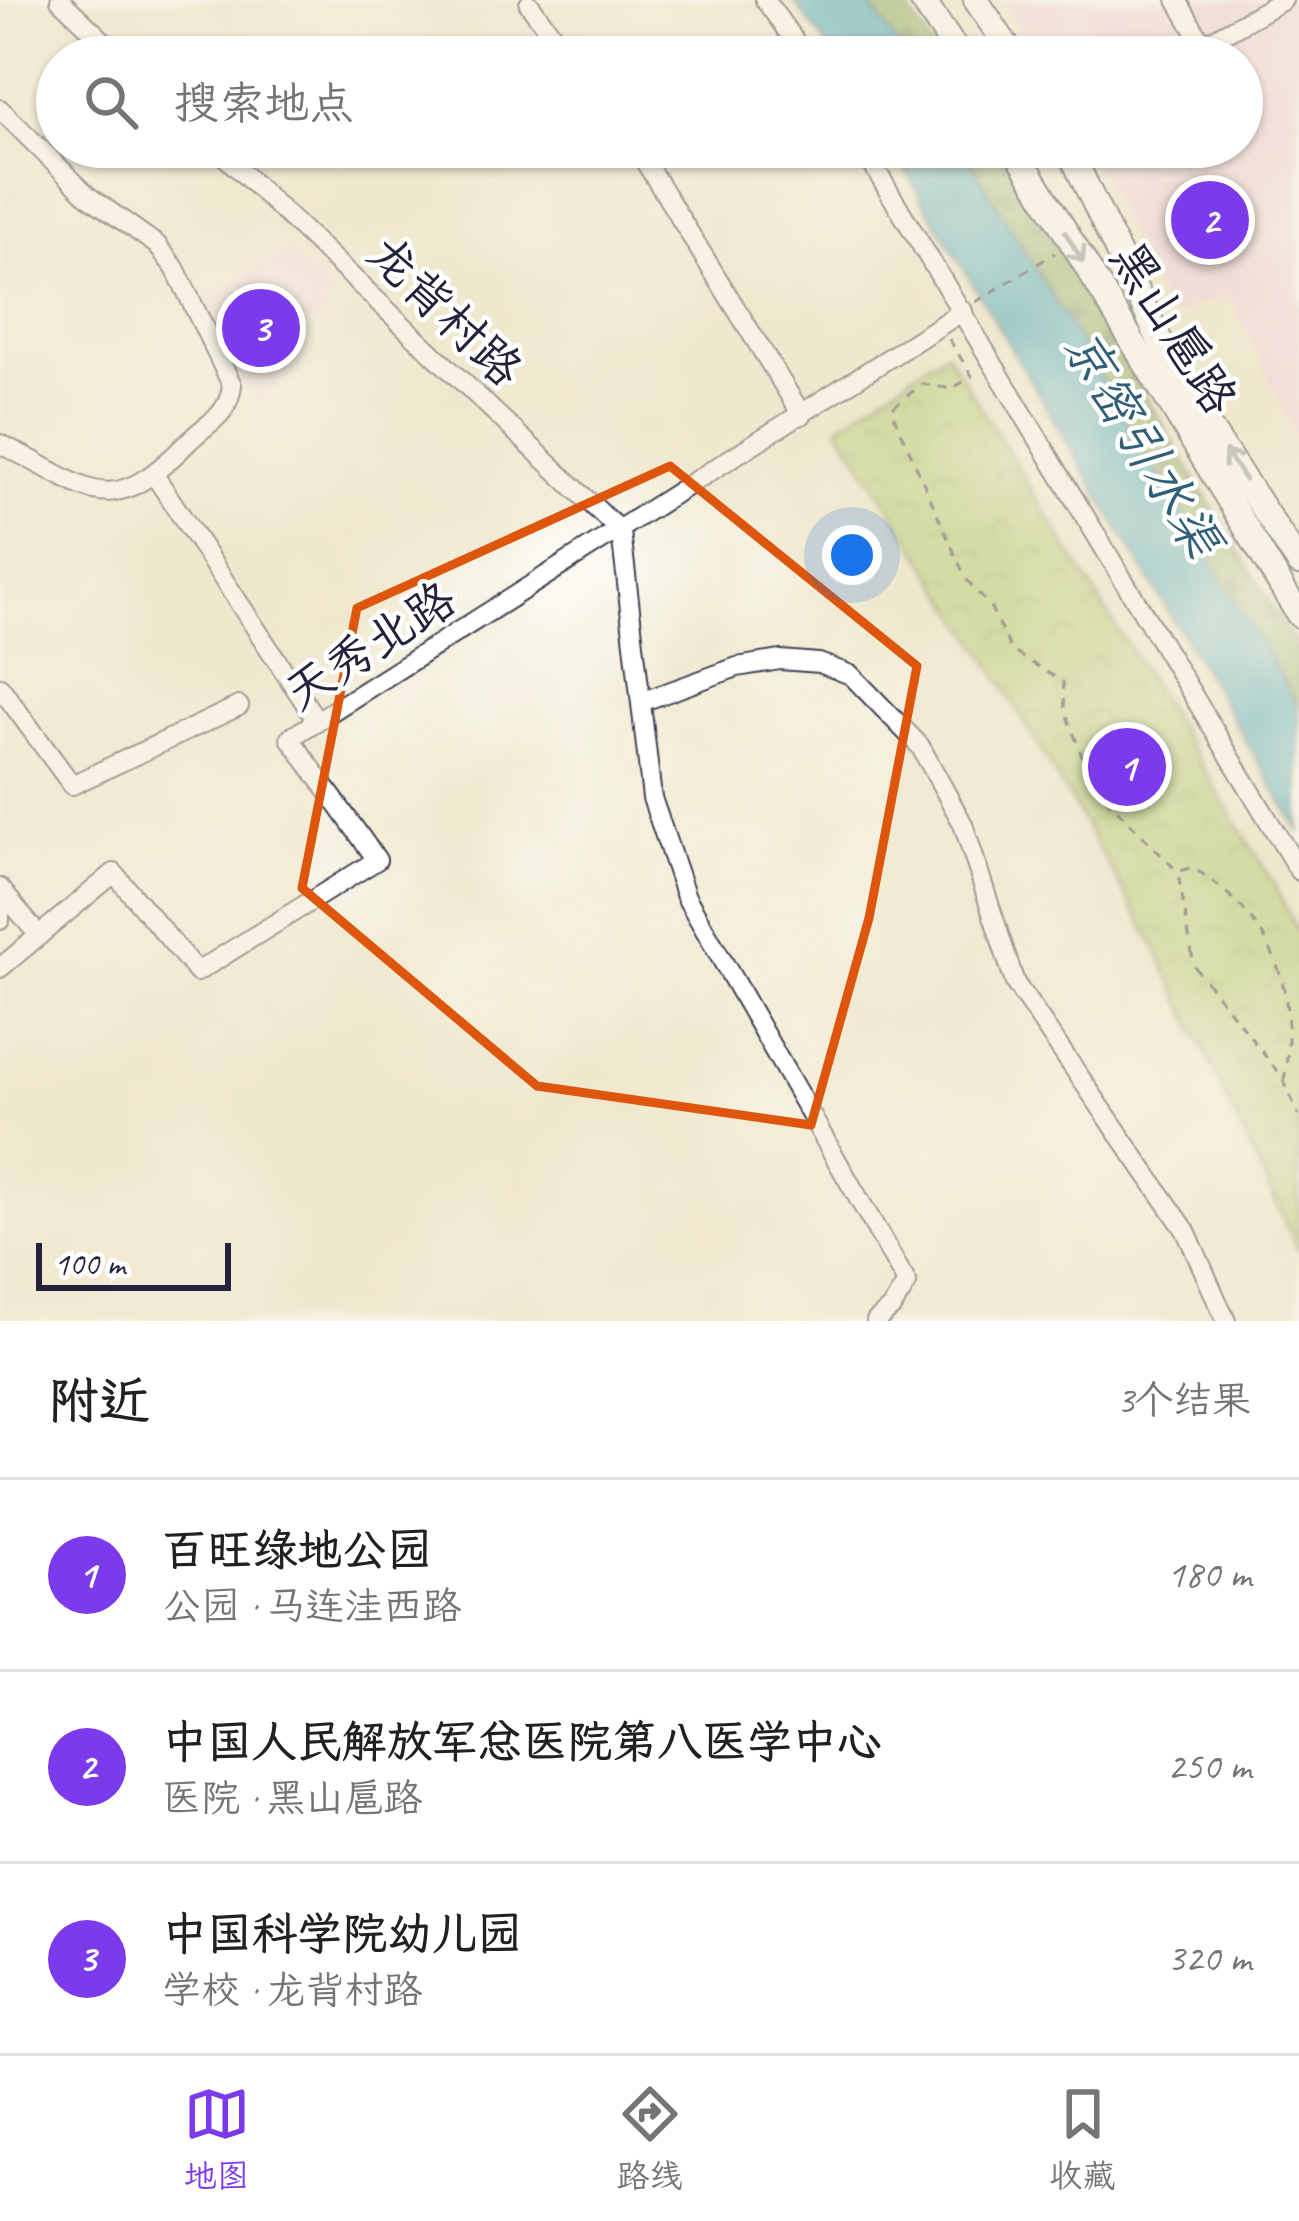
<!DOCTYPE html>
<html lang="zh">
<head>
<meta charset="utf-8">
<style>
	:root { --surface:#fff; --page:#f2f2f2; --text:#202124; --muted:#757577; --line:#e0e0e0; --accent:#7c3aed }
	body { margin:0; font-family:Caveat,"LXGW WenKai TC",sans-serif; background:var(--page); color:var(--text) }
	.scale { position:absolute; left:36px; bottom:30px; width:195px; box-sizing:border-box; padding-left:12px; border:6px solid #22223b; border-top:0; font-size:33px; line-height:42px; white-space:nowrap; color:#22223b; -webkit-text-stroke:9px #fff; paint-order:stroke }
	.you { position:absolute; left:852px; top:555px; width:42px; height:42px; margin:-30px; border:9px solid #fff; border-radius:50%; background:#1a73e8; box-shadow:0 0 0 18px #1a73e833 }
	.badge { display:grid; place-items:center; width:78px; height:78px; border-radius:50%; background:var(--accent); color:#fff; font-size:39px; font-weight:700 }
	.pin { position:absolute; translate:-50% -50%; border:6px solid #fff; box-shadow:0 3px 12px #0006 }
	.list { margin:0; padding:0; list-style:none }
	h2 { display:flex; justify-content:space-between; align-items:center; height:156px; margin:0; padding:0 48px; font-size:51px }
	h2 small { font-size:39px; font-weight:400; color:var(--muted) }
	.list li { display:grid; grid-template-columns:78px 1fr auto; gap:36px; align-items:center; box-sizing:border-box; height:192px; padding:0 48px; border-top:3px solid var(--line) }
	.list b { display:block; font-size:45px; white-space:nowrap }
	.list p { margin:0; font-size:39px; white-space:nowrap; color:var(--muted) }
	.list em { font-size:39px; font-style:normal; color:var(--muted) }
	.icon { flex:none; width:66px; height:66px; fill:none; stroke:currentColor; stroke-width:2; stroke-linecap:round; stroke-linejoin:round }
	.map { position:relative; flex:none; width:1299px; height:1321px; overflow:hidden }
	.search { position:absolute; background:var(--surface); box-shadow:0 3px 9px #0004; left:36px; right:36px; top:36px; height:132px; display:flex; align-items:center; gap:30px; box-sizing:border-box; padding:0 42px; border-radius:66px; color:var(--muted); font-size:45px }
	.sheet { height:732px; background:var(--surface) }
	nav { display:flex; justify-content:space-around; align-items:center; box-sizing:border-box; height:168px; border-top:3px solid var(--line); background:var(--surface); font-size:33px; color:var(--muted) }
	nav a { display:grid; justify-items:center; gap:6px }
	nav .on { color:var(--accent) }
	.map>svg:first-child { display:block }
</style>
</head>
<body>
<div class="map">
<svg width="1299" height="1321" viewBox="0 0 1299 1321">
	<defs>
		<pattern id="forest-firs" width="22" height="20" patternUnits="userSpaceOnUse" patternTransform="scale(3)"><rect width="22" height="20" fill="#8db065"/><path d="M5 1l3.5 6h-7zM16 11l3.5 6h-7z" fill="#738f54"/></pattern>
		<pattern id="park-crowns" width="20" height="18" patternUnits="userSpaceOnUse" patternTransform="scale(3)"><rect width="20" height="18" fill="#b2cd73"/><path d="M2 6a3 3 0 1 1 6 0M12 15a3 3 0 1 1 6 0" fill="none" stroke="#99b064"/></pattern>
	</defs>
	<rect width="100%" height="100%" fill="#fff"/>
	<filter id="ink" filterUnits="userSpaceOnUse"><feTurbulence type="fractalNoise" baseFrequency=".00833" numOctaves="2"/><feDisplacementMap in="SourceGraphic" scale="24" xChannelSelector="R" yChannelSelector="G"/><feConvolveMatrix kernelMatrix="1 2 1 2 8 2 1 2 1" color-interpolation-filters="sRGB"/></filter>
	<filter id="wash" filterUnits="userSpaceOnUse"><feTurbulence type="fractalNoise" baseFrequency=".004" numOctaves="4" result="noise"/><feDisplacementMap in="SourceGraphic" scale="48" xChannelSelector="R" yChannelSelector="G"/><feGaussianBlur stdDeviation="2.7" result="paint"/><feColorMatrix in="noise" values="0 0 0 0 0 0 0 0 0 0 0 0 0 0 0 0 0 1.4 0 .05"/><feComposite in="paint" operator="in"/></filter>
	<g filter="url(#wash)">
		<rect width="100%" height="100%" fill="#f0e8ce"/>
		<g fill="#f1d0e3">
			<polygon points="1002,0 1299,0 1299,442 1229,294 1168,317 1087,147 1242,147 1242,57 1037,57"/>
			<polygon points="288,250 334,295 322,303 328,314 284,343 300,371 254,402 202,302"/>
		</g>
		<g fill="url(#forest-firs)" stroke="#586950" stroke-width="3">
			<polygon points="867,0 902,0 939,57 906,57"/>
			<polygon points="962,147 996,147 1299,651 1299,707"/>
		</g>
		<polygon fill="url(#park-crowns)" stroke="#6a7857" stroke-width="3" points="946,351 1271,879 1299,936 1299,1252 1156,947 986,656 838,426"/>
		<g fill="#41a9c1" stroke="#32667e" stroke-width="3">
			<polygon points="793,0 867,0 906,57 835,57"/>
			<polygon points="891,147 962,147 1299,707 1299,830"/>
		</g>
	</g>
	<g filter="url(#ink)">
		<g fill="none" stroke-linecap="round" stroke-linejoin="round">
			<g stroke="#414051" stroke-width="22">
				<g id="minor">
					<polyline points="60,0 120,57"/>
					<polyline points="765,0 806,57"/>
					<polyline points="1177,0 1203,45 1283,0"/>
					<polyline points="529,4 569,57"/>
					<path d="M0,109L88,196L157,245L175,268L232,385C228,417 209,421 188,442C105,527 90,486 0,444"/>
					<polyline points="215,147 621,532 652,798 686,897 907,1283 892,1307 876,1321"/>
					<polyline points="636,147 802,415"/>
					<polyline points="862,147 1299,871"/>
					<polyline points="155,476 317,721"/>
					<polyline points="0,687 72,785 239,706"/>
					<polyline points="641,702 737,667 780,660 819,663 851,675 920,746 963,824 1015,983 1186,1231 1226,1321"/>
					<polyline points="0,888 39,936"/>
					<polyline points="0,912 0,920"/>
					<polyline points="0,968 114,873 197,972 377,860 290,738 963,311"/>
				</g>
			</g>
			<g stroke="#414051" stroke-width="28">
				<g id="major">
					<polyline points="922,0 961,57"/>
					<polyline points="976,0 1014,57"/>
					<polyline points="1014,147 1299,615"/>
					<polyline points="1068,147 1180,383 1299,563"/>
				</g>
			</g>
			<g stroke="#414051" stroke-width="3" stroke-dasharray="9 9" stroke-linecap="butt">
				<polyline points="976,302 1055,253"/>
				<polyline points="949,339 972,376 952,389 922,384 891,409 966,579 991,608 1011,650 1063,682 1065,710 1092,784 1178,872"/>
				<path d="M1284,1081C1299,984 1273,919 1192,867L1178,872L1194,966L1282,1077L1284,1081L1299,1116"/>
			</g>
			<use href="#minor" stroke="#fff" stroke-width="18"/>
			<use href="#major" stroke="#fff" stroke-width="24"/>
		</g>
		<defs><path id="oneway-shaft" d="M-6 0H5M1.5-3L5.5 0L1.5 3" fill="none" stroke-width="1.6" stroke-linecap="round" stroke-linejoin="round" transform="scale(3)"/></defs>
		<g stroke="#9c9ca7">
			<use href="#oneway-shaft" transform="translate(1074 247) rotate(59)"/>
			<use href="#oneway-shaft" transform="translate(1235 465) rotate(-124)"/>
		</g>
	</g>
	<path d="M0 0H1299V1321H0ZM670,466L917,666L869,918L811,1125L537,1086L302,888L357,608Z" fill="#f0e8ce" fill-opacity=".55" fill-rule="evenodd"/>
	<path fill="none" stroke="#de560e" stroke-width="9" stroke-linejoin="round" d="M670,466L917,666L869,918L811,1125L537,1086L302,888L357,608Z"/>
	<g text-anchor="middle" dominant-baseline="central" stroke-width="9" stroke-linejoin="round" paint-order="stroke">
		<g font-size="48" fill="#22223b" stroke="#fff">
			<text transform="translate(445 311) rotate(44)">龙背村路</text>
			<text transform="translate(1174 328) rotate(58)">黑山扈路</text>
			<text transform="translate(370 646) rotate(-33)">天秀北路</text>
		</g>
		<g font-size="51" font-style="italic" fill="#305f77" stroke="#fff">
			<text transform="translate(1142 443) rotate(59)">京密引水渠</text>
		</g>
	</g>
</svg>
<div class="scale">100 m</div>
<div class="you"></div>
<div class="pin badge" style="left:1127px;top:767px">1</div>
<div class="pin badge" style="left:1210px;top:220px">2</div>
<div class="pin badge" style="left:261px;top:328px">3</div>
<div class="search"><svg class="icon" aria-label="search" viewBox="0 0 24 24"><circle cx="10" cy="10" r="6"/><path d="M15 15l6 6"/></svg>搜索地点</div>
</div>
<section class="sheet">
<h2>附近<small>3个结果</small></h2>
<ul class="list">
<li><span class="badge">1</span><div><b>百旺绿地公园</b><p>公园 · 马连洼西路</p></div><em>180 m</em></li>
<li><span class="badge">2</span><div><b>中国人民解放军总医院第八医学中心</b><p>医院 · 黑山扈路</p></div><em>250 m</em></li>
<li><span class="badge">3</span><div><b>中国科学院幼儿园</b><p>学校 · 龙背村路</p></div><em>320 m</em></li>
</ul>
</section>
<nav>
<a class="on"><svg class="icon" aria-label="map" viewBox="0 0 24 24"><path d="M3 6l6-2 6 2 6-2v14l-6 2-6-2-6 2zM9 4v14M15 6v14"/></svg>地图</a>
<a><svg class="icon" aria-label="directions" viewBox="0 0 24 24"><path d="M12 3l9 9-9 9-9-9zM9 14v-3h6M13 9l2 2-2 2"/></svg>路线</a>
<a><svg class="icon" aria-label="saved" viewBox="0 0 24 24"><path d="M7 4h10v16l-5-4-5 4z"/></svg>收藏</a>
</nav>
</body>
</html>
